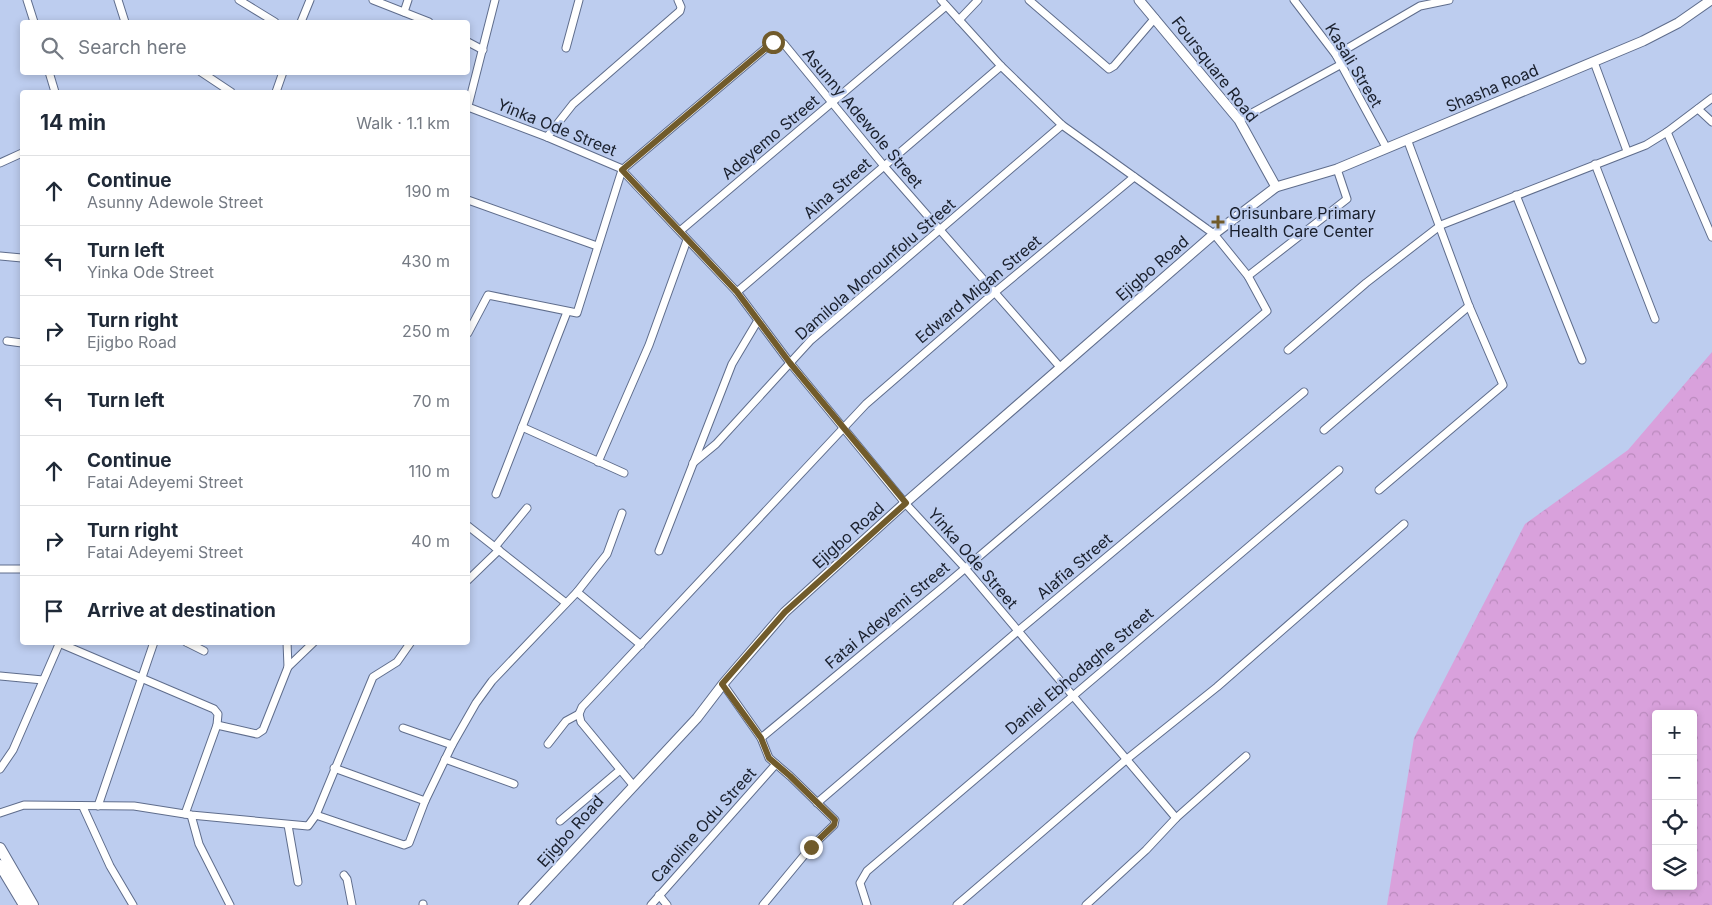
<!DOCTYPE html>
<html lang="en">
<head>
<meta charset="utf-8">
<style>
	:root { --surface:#fff; --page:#f6f6f7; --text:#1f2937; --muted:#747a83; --line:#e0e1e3 }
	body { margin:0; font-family:Inter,sans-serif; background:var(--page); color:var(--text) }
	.controls { position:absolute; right:15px; bottom:15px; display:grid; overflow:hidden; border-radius:5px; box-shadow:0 2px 8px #0003 }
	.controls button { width:45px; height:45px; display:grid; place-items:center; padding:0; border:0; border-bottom:1px solid var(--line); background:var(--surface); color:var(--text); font:25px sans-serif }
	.stop { position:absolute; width:15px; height:15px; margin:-11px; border:4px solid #715b2b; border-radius:50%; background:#fff }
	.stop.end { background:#715b2b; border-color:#fff; box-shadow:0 1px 5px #0008 }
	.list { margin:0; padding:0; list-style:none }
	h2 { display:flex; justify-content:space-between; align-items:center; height:65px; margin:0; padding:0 20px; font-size:21px }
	h2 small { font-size:16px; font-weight:400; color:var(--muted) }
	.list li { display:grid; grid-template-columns:32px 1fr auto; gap:15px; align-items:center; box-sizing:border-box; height:70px; padding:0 20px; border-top:1px solid var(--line) }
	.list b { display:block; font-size:19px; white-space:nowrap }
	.list p { margin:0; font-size:16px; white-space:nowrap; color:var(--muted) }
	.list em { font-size:16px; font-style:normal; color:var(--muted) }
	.icon { flex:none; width:28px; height:28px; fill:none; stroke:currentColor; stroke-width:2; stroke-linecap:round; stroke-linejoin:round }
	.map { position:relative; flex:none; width:1712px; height:905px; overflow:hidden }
	.search { position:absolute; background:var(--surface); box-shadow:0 2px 8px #0003; left:20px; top:20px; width:450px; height:55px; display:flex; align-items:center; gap:12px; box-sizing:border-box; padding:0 18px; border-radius:5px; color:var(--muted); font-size:19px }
	.panel { position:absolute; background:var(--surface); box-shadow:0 2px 8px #0003; left:20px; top:90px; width:450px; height:555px; border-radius:5px }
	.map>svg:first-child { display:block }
</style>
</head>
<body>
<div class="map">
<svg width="1712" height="905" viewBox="0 0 1712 905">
	<defs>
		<pattern id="forest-crowns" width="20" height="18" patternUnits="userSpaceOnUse" patternTransform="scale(1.25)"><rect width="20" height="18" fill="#d9a1dc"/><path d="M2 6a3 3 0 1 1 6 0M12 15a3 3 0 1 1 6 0" fill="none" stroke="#ba8abd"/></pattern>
	</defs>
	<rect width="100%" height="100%" fill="#bdcdef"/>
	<path fill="url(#forest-crowns)" fill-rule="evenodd" d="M1712,352V905H1387L1414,738L1525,524L1628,450ZM1656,714H1693V886H1656Z"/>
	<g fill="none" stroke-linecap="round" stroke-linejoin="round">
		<g stroke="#5f6d8c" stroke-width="9">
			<g id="minor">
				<polyline points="27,0 34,22"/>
				<polyline points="118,0 125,22"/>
				<polyline points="239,0 275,22"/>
				<polyline points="373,0 429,22"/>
				<polyline points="1029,0 1109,69 1114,66 1155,18"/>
				<polyline points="1294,0 1336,55 1386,147"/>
				<polyline points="404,12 408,0"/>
				<polyline points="959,20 978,0"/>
				<polyline points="301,22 310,0"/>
				<polyline points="468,42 483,50"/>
				<polyline points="566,48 579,0"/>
				<polyline points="1336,55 1420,6 1449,0"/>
				<polyline points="1594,62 1627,151"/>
				<polyline points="49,72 55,92"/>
				<polyline points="201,72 231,92"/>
				<polyline points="276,92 283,72"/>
				<polyline points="468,106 495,0"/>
				<polyline points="468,107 547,137 620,168 737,292 790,363 905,503 965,568 1176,818"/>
				<polyline points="1698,109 1712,122"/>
				<polyline points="1239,120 1340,65"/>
				<polyline points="1667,132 1712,237"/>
				<polyline points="547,137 573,104 680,11 681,7 678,0"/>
				<polyline points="0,163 22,153"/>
				<polyline points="1595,164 1655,319"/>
				<polyline points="1516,195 1582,360"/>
				<polyline points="468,200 597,246"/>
				<polyline points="680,231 946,6"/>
				<polyline points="0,256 22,258"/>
				<polyline points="1248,276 1347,199 1337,169"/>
				<polyline points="737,292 1001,66"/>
				<polyline points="468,333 488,295 577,313 622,170 773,42 778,40 784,44 884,166 1060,367"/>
				<polyline points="7,341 22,343"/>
				<polyline points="1288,350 1366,283 1441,225 1646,145 1667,132 1712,98"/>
				<polyline points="522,427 624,473"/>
				<polyline points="1324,430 1469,306"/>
				<polyline points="598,462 649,345 687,240"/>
				<polyline points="693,463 716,444 811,340 1062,125"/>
				<polyline points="1379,490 1503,385 1469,306 1407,139"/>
				<polyline points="496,494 567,312"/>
				<polyline points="468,526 566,603"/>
				<polyline points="495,547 527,508"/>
				<polyline points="659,551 732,364 757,322"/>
				<polyline points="0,569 22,569"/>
				<polyline points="468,580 499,550"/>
				<polyline points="577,592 641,645"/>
				<polyline points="186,642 204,651"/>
				<polyline points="59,643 214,709 218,714 217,725 185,814"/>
				<polyline points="288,667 314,642"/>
				<polyline points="0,676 43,680"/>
				<polyline points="723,684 761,738 769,758 790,776 835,820 834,825 811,847 763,905"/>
				<polyline points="217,725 257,734 263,730 288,667 287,642"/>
				<polyline points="403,728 452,745"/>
				<polyline points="761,738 942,588 1267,311 1248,276 1214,234 1062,125 1001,66 941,0"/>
				<polyline points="548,744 566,721 579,714"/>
				<polyline points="445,759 514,784"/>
				<polyline points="334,768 425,801"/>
				<polyline points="0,769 13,750 60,642"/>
				<polyline points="633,785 581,722 579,714 582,707 866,404 994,293 1134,177"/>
				<polyline points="817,803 1018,631 1304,392"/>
				<polyline points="98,806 154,642"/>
				<polyline points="83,807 110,866 133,905"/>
				<polyline points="0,813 24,805 134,806 191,815 308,826 316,815 373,677 397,662 411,642"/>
				<polyline points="191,815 199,844 230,905"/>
				<polyline points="316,815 404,845 409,843 425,801 452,745 476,703 492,681 577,592 607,554 622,513"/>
				<polyline points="560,821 620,770"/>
				<polyline points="288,825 298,882"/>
				<polyline points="344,875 347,879 352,905"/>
				<polyline points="659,895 667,905"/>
				<polyline points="423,904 423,905"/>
				<polyline points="651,905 776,764"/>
				<polyline points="867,905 860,883 867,871 1339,470"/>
				<polyline points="957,905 1127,759 1217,687 1404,524"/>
				<polyline points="1086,905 1146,850 1176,818 1246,756"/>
			</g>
		</g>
		<g stroke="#5f6d8c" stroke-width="11">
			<g id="tertiary">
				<polyline points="1139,0 1239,120 1276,187"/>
				<polyline points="523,905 697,718 723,684 785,612 905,503 1214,234 1276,187 1337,169 1643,41 1678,23 1711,0"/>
			</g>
		</g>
		<g stroke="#5f6d8c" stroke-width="12">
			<g id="secondary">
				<polyline points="0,848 33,905"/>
				<polyline points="0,865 24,905"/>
			</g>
		</g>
		<use href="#minor" stroke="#fff" stroke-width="7"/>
		<use href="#tertiary" stroke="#fff" stroke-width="9"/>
		<use href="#secondary" stroke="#fff" stroke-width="10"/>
	</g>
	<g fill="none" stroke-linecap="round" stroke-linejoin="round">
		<polyline stroke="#715b2b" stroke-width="6" points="773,42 622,170 737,292 790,363 906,503 785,612 722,684 761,738 769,758 790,776 835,820 834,825 811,847"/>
	</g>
	<path fill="#715b2b" stroke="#bdcdef" stroke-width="2" d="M1215.5 214.5h5v5h5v5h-5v5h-5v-5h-5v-5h5z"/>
	<g text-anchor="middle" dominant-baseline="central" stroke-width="4.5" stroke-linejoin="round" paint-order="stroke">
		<g font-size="16" fill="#1a202d" stroke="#bdcdef">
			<text transform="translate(1354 65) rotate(59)">Kasali Street</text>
			<text transform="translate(1215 69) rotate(52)">Foursquare Road</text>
			<text transform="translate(1492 88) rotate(-23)">Shasha Road</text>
			<text transform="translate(863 118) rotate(50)">Asunny Adewole Street</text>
			<text transform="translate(557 127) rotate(22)">Yinka Ode Street</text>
			<text transform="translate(770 137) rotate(-40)">Adeyemo Street</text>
			<text transform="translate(837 188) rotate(-41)">Aina Street</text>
			<text transform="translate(1152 268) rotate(-41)">Ejigbo Road</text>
			<text transform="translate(875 269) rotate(-41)">Damilola Morounfolu Street</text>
			<text transform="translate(978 289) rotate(-40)">Edward Migan Street</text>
			<text transform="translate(848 535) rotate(-42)">Ejigbo Road</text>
			<text transform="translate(973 558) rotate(49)">Yinka Ode Street</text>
			<text transform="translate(1074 566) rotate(-40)">Alafia Street</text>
			<text transform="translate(887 615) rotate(-40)">Fatai Adeyemi Street</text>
			<text transform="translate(1079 671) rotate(-40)">Daniel Ebhodaghe Street</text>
			<text transform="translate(703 825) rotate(-48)">Caroline Odu Street</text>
			<text transform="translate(570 831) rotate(-48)">Ejigbo Road</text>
		</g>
		<g font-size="16" fill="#1a202d" stroke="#bdcdef" text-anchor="start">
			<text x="1229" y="213">Orisunbare Primary<tspan x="1229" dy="18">Health Care Center</tspan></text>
		</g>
	</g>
</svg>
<div class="controls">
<button>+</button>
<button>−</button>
<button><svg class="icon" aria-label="locate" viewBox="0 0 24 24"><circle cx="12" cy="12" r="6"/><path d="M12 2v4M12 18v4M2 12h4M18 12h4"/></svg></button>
<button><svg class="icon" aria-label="layers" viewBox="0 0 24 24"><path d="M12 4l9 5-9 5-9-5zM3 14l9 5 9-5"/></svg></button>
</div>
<div class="stop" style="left:773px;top:42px"></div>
<div class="stop end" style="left:811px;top:847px"></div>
<div class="search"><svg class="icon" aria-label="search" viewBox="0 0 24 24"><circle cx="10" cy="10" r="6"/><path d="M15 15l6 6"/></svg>Search here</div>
<section class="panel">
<h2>14 min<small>Walk · 1.1 km</small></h2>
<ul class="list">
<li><svg class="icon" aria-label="ahead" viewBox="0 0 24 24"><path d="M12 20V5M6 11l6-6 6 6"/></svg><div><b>Continue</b><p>Asunny Adewole Street</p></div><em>190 m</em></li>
<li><svg class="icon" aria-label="left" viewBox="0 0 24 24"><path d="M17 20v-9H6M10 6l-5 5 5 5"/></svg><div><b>Turn left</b><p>Yinka Ode Street</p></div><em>430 m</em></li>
<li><svg class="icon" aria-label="right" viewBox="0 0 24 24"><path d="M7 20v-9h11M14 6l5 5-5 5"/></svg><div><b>Turn right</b><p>Ejigbo Road</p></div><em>250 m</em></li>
<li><svg class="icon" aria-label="left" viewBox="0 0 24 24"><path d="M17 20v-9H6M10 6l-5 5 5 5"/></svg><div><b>Turn left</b></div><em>70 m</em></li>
<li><svg class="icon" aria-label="ahead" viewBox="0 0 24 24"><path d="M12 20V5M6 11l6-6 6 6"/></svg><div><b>Continue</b><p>Fatai Adeyemi Street</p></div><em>110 m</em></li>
<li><svg class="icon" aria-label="right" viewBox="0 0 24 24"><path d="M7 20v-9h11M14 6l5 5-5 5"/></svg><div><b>Turn right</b><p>Fatai Adeyemi Street</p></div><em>40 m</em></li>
<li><svg class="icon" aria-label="arrive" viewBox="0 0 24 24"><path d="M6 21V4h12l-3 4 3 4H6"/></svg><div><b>Arrive at destination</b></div></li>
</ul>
</section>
</div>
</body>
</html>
